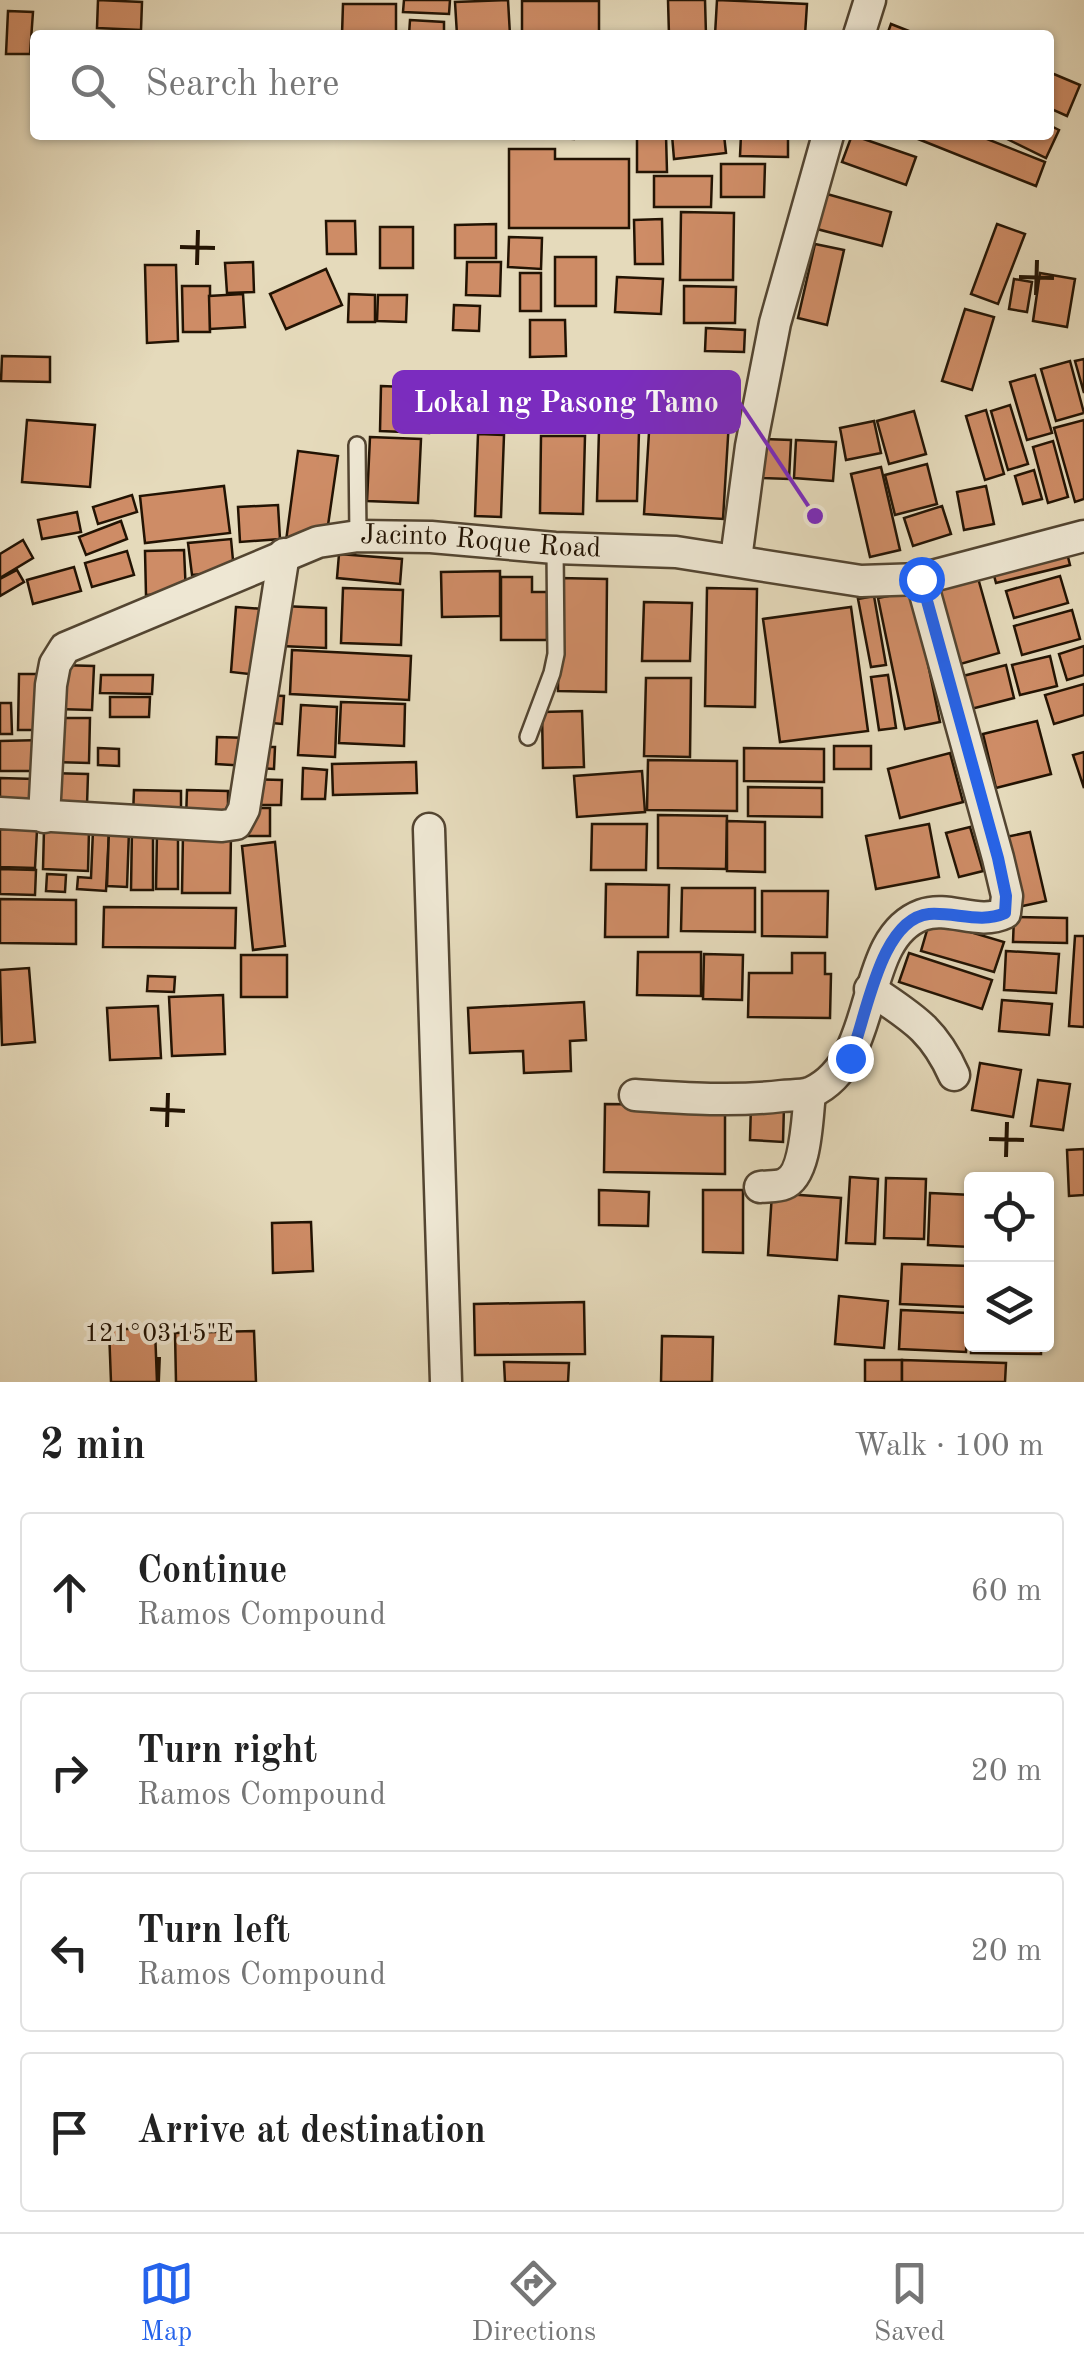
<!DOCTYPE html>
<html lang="en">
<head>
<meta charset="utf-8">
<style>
	:root { --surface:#fff; --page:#f6f6f6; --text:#222; --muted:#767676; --line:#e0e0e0; --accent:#2563eb }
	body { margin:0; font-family:"Old Standard TT",serif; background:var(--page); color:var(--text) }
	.controls { position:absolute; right:30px; bottom:30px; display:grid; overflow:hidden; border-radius:10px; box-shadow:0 2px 8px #0004 }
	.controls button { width:90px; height:90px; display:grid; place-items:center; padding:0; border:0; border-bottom:2px solid var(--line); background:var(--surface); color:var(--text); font:50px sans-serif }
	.stop { position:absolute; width:30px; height:30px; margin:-22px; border:8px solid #2563eb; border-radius:50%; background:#fff }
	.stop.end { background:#2563eb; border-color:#fff; box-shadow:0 2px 10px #0008 }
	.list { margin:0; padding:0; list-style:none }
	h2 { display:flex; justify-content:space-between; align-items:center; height:130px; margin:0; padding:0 40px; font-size:42px }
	h2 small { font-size:32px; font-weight:400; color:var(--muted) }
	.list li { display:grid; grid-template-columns:65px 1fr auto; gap:30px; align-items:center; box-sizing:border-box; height:160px; margin:0 20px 20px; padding:0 20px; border:2px solid var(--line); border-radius:10px }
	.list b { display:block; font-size:38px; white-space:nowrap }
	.list p { margin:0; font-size:32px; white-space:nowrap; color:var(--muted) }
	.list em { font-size:32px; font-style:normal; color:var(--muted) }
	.icon { flex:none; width:55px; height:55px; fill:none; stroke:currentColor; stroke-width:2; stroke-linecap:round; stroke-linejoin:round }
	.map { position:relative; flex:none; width:1084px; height:1382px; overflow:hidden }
	.search { position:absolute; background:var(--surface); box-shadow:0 2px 8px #0004; left:30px; right:30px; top:30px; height:110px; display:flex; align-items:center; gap:25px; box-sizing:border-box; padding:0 35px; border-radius:10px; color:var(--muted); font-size:38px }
	.sheet { height:850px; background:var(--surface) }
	nav { display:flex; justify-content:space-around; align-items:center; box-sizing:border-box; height:140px; border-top:2px solid var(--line); background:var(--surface); font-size:28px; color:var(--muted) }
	nav a { display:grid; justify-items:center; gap:5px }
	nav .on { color:var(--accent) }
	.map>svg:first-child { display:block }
</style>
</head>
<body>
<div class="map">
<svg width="1084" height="1382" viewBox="0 0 1084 1382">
	<rect width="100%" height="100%" fill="#e5dabb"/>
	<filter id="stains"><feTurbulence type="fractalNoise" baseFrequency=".002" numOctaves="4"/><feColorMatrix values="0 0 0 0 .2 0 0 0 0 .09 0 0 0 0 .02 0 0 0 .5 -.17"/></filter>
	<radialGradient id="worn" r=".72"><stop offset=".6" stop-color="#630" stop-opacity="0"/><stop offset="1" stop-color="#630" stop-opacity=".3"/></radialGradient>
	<g fill="#ce8c66" stroke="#221303" stroke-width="2.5">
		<polygon points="98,0 142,2 141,30 97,28"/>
		<polygon points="404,0 450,0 449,14 403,12"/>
		<polygon points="508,0 510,35 457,35 455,2"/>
		<polygon points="668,0 705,0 706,35 669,35"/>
		<polygon points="717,0 807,4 805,35 715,35"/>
		<rect x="522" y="1" width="77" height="34"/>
		<polygon points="343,4 396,4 396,35 342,35"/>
		<polygon points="8,11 33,12 30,54 6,54"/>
		<polygon points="410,20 444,22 444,35 409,35"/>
		<polygon points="891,24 919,35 887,35"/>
		<polygon points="1049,72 1080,85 1067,116 1049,108"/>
		<polygon points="1049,125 1059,130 1046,158 999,135 1049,135"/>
		<polygon points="510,135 575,135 574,139"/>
		<polygon points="637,135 666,135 667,172 637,172"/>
		<polygon points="672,135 724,135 726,153 674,159"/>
		<polygon points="741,135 788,135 788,157 740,156"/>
		<polygon points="852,135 916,157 906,185 842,162"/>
		<polygon points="914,135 977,135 1045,162 1036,186 913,137"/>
		<polygon points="509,149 555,149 555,159 629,159 629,228 509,228"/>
		<polygon points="721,164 765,164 764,197 721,197"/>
		<polygon points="654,176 712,176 711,207 654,207"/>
		<polygon points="827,194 891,212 882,246 817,229"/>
		<polygon points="681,212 734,213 733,280 680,280"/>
		<polygon points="662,219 663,264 635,264 634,220"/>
		<polygon points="326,221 355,221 356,254 327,254"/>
		<polygon points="496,224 496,258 455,258 455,225"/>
		<polygon points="997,224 1025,234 998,304 971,294"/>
		<rect x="380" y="227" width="33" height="41"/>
		<polygon points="509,237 542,238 541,269 508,267"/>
		<polygon points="815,244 844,250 827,325 798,318"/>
		<rect x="555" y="257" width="41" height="49"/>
		<polygon points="253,262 254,292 227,293 225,263"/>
		<polygon points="467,262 501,262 500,296 466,295"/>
		<polygon points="145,265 176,265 178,341 147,343"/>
		<polygon points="326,269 342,305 286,329 270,294"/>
		<rect x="520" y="273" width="21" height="38"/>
		<polygon points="1040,273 1075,279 1067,327 1033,321"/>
		<polygon points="617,277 663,279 661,314 615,312"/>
		<polygon points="1014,279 1032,282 1027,312 1009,309"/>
		<polygon points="182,286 210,286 210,332 183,332"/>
		<polygon points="684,286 736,287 735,323 684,323"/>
		<polygon points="243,294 245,327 210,329 209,296"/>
		<polygon points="349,294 375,295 375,322 348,322"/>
		<polygon points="378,295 407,295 406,322 377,321"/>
		<polygon points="454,305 480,306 479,331 453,330"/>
		<polygon points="965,309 994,317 972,390 942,381"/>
		<polygon points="530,320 565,320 566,356 530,357"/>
		<polygon points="706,328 745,330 744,352 705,351"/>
		<polygon points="2,356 50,357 50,382 1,381"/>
		<polygon points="1084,359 1084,393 1075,361"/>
		<polygon points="1070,361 1084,413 1056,421 1041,369"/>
		<polygon points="1035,375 1052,433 1027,440 1010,382"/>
		<polygon points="381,386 431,388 429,433 380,431"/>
		<polygon points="1010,405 1028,464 1008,470 991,411"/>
		<polygon points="986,410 1004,474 985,480 966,416"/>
		<polygon points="914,411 926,454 889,464 877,421"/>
		<polygon points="650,416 729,421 723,519 644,514"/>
		<polygon points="27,420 95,425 90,487 22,482"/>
		<polygon points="1084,420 1084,499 1075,502 1054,428"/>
		<polygon points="874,421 881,453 846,460 840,428"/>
		<polygon points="599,430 639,431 637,501 597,501"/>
		<polygon points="478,434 504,435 501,517 475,516"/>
		<polygon points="541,436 585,436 583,514 540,513"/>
		<polygon points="370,437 421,439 418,503 367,501"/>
		<polygon points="764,439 791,440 789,479 762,478"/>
		<polygon points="796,440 836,442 833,481 794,478"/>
		<polygon points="1053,441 1068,497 1048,503 1033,447"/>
		<polygon points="298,451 338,456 325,546 286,541"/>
		<polygon points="927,464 937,504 895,515 885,475"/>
		<polygon points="881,467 900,550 870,557 851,474"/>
		<polygon points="1034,470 1042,499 1023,504 1015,476"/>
		<polygon points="224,486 230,533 145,543 140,496"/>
		<polygon points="986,486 994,524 964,530 957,492"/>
		<polygon points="132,495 137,512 98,524 93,507"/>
		<polygon points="278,505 280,539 240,542 238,507"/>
		<polygon points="942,506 951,534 913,546 904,518"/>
		<polygon points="77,512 81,532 42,539 38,520"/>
		<polygon points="121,521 127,539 86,555 79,537"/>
		<polygon points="231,539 234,571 192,575 188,543"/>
		<polygon points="23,540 33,558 0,578 0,554"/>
		<polygon points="1066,549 1070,565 996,583 992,568"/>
		<polygon points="184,550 186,594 146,595 145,551"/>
		<polygon points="127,551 134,575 92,587 85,563"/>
		<polygon points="339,554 402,559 400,584 337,578"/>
		<polygon points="74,567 81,591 33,604 27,580"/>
		<polygon points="17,570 24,582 0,596 0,579"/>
		<polygon points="500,571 500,616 442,617 441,572"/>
		<polygon points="1060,576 1068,603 1014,618 1006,591"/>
		<polygon points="501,577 532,577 532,592 547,592 547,640 501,640"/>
		<polygon points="559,578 607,579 606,692 558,691"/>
		<polygon points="978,578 999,653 957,665 936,590"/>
		<polygon points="343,588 403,590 401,645 341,643"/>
		<polygon points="707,588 757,589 755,707 705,706"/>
		<polygon points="913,591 940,722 905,729 878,598"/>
		<polygon points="874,596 886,665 871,667 858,599"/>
		<polygon points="644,602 692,603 690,661 642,661"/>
		<polygon points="283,606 326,608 326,648 281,646"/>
		<polygon points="236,607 263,609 258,675 231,672"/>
		<polygon points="851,607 868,731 780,742 763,619"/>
		<polygon points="1072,610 1080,639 1022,655 1014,626"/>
		<polygon points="1084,646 1084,675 1067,680 1059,654"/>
		<polygon points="292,650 411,656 409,700 290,694"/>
		<polygon points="1050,656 1057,686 1020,695 1012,665"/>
		<polygon points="59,665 94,666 92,710 57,709"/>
		<polygon points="1006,665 1014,698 971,709 963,676"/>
		<polygon points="19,674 43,674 42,730 18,730"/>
		<polygon points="101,675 153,675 152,694 100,693"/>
		<polygon points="888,675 896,728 879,730 871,677"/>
		<polygon points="646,678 691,678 690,757 644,756"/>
		<polygon points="1084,684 1084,715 1054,724 1045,695"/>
		<polygon points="263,695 284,696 282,724 261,722"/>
		<polygon points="110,697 150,697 149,717 110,717"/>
		<polygon points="341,702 405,704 404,746 339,743"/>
		<polygon points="0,703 11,703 12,734 0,734"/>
		<polygon points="301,705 337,707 335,757 298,755"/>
		<polygon points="582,711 584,767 543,768 542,712"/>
		<polygon points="53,718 90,718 89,763 53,762"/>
		<polygon points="1037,721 1051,774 996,788 983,734"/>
		<polygon points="217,737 249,738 248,766 216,764"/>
		<polygon points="42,740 42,771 0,771 0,741"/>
		<rect x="834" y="746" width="37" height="23"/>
		<polygon points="259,747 275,747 274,769 258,768"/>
		<polygon points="98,748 119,749 119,766 98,765"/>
		<polygon points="744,748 824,749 824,782 744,781"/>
		<polygon points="1084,752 1084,788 1073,755"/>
		<polygon points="950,753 963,802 900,818 888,769"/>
		<polygon points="648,760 737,761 737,811 647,810"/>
		<polygon points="416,762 417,793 333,795 332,764"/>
		<polygon points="303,768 327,770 325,799 302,799"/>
		<polygon points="642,771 645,812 577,817 574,776"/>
		<polygon points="48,773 88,774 87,805 48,805"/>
		<polygon points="0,778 35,779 35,802 0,801"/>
		<polygon points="249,779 282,780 281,805 248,805"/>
		<polygon points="748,787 822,788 822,817 748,816"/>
		<polygon points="134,790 181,791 181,816 133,815"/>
		<polygon points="187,790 228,791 228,820 186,819"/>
		<polygon points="241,808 270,808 270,836 242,836"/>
		<polygon points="658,815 727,816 726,869 658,868"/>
		<polygon points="727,821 765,822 765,872 727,871"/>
		<polygon points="592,824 647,824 646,870 591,870"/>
		<polygon points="929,824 939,877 876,889 866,836"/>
		<polygon points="970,827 983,871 959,877 946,833"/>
		<polygon points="132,828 153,829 153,890 131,890"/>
		<polygon points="0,829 37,830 35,868 0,867"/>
		<polygon points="44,829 89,830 88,871 43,869"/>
		<polygon points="93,830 109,832 106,891 77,889 78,877 91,878"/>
		<polygon points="109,830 129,831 127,887 107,886"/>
		<polygon points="157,832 178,832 178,889 156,889"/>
		<polygon points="1030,832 1046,901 1018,907 1001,838"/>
		<polygon points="183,834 231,834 230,893 182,893"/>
		<polygon points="275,842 285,946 253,950 242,846"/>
		<polygon points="0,869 36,870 35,895 0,894"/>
		<polygon points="47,874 66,875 65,892 46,891"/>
		<polygon points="606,884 669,885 668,937 605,937"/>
		<polygon points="682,888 755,888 755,932 681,931"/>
		<polygon points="762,891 828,891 827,937 762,936"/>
		<polygon points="0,899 76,900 76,944 0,943"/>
		<polygon points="104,907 236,908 235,948 103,947"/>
		<polygon points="1014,917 1067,918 1067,943 1013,942"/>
		<polygon points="930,920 1004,942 994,972 921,951"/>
		<polygon points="1075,936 1084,936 1084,1027 1069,1026"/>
		<polygon points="1006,951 1059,954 1056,993 1004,990"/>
		<polygon points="638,952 701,952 701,996 637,995"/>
		<polygon points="792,953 825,953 825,974 831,974 830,1018 748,1017 749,973 792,973"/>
		<polygon points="909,953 992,980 982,1009 899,982"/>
		<polygon points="704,954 743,955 742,1000 703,999"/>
		<rect x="241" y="955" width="46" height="42"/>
		<polygon points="29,968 35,1042 2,1045 0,970"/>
		<polygon points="148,976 175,977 174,992 147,991"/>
		<polygon points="223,995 225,1054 172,1056 169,997"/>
		<polygon points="1002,1000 1052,1004 1049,1035 999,1031"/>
		<polygon points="584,1002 586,1040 570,1041 571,1071 524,1073 523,1051 470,1053 468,1008"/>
		<polygon points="158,1006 161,1058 110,1060 107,1008"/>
		<polygon points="980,1063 1021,1070 1013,1117 972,1110"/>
		<polygon points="1038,1080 1070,1084 1063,1130 1031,1126"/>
		<polygon points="605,1104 725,1105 725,1174 604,1172"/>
		<polygon points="751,1104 784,1106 783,1142 750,1140"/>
		<polygon points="1084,1149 1084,1195 1069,1196 1067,1150"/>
		<polygon points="850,1177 878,1179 875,1244 846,1243"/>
		<polygon points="886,1178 926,1179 924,1239 884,1238"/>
		<polygon points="599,1190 649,1192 648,1226 599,1225"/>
		<polygon points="703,1190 743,1190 743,1253 703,1252"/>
		<polygon points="772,1193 841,1198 837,1260 768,1255"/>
		<polygon points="930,1193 972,1195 971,1247 928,1245"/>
		<polygon points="311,1222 313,1271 273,1273 272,1223"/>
		<polygon points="902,1264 971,1266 969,1307 900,1304"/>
		<polygon points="839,1296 888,1301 884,1348 835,1344"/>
		<polygon points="584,1302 585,1354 475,1355 474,1304"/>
		<polygon points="901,1310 968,1313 966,1352 899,1349"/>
		<polygon points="972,1322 972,1344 1041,1344 1041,1354 971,1353"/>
		<polygon points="109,1329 155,1329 157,1382 111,1382"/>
		<polygon points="254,1331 256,1382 176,1382 175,1333"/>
		<polygon points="662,1336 713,1337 712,1382 661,1382"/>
		<rect x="865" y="1360" width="37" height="22"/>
		<polygon points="902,1360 1006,1363 1005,1382 902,1382"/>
		<polygon points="504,1362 569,1363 568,1382 505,1382"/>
	</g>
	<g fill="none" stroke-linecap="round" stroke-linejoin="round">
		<g stroke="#534531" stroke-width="20">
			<g id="lane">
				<polyline points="357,445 358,536"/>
				<polyline points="528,737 552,673 556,654 555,548"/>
			</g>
		</g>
		<g stroke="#534531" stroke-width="35">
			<g id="street">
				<polyline points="859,35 870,0"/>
				<polyline points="736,559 751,446 775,323 828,135"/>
				<polyline points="0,813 222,826 236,824 244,809 284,554"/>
				<path id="s1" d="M44,817L51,685L55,664L65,648L318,542L358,536L431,537L555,548L676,552L861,581L921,579L1084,536"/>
				<polyline points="429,829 446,1382"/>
				<path d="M870,989C911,1017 933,1028 954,1075"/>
				<path d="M635,1095C685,1098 733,1102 782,1096C791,1095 804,1096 812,1092C882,1059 857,939 922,915C949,905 978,926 1005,913L1007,896L998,858L921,579"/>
				<path d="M760,1187C767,1186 777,1187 784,1184C807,1175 807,1116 810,1094"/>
			</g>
		</g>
		<use href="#lane" stroke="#eee7d3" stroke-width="15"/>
		<use href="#street" stroke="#eee7d3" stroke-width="30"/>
	</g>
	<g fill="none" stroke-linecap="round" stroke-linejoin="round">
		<path stroke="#2563eb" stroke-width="12" d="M850,1058C866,1021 879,919 929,914C955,912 981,924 1005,913L1006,896L998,858L921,579"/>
	</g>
	<path fill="none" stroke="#221303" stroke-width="4" d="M180,247L215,248M197,265L198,230M1019,277L1054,278M1036,295L1037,260M150,1109L185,1111M167,1127L168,1093M989,1139L1024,1140M1006,1157L1007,1122M158,1382L159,1357"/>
	<g text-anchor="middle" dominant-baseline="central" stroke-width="8" stroke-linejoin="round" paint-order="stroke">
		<g font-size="28" fill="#221303" stroke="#eee7d3">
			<text stroke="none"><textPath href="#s1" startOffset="610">Jacinto Roque Road</textPath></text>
		</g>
	</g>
	<g font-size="25" text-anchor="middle" fill="#221303" stroke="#eee7d3" stroke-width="8" stroke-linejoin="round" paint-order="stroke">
		<text x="159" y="1341">121°03'15"E</text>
	</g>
	<path fill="none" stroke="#7b2cbf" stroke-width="4" d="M815 516L739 402"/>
	<circle fill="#7b2cbf" stroke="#eee7d3" stroke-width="4" cx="815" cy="516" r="10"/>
	<rect fill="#7b2cbf" stroke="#7b2cbf" stroke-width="4" x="394" y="372" width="345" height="60" rx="10"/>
	<g font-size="30" text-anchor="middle" font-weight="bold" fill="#fff">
		<text x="566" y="412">Lokal ng Pasong Tamo</text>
	</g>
	<rect width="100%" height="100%" filter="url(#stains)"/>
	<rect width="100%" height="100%" fill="url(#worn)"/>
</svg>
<div class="controls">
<button><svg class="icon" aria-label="locate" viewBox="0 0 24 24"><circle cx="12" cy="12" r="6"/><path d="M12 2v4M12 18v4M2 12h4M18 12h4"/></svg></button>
<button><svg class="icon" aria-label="layers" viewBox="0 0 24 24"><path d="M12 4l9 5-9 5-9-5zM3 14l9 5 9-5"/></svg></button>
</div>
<div class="stop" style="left:921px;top:579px"></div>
<div class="stop end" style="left:850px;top:1058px"></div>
<div class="search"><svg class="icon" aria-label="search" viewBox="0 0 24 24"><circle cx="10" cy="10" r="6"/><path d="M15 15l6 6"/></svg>Search here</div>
</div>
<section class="sheet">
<h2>2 min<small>Walk · 100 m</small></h2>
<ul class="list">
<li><svg class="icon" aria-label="ahead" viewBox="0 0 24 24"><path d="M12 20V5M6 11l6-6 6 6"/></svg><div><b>Continue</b><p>Ramos Compound</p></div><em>60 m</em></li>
<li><svg class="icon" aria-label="right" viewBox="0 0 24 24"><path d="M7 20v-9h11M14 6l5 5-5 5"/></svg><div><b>Turn right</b><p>Ramos Compound</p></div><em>20 m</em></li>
<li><svg class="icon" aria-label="left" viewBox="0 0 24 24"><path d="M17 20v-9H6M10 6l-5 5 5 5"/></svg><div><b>Turn left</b><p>Ramos Compound</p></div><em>20 m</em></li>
<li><svg class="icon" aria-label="arrive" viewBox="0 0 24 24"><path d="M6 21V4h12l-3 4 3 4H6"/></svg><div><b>Arrive at destination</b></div></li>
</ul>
</section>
<nav>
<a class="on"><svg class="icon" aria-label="map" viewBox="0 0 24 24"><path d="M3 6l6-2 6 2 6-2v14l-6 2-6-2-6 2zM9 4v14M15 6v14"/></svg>Map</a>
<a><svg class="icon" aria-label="directions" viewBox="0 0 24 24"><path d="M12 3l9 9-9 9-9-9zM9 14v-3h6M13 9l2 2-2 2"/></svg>Directions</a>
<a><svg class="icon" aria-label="saved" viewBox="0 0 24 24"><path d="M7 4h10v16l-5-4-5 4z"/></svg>Saved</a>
</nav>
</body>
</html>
